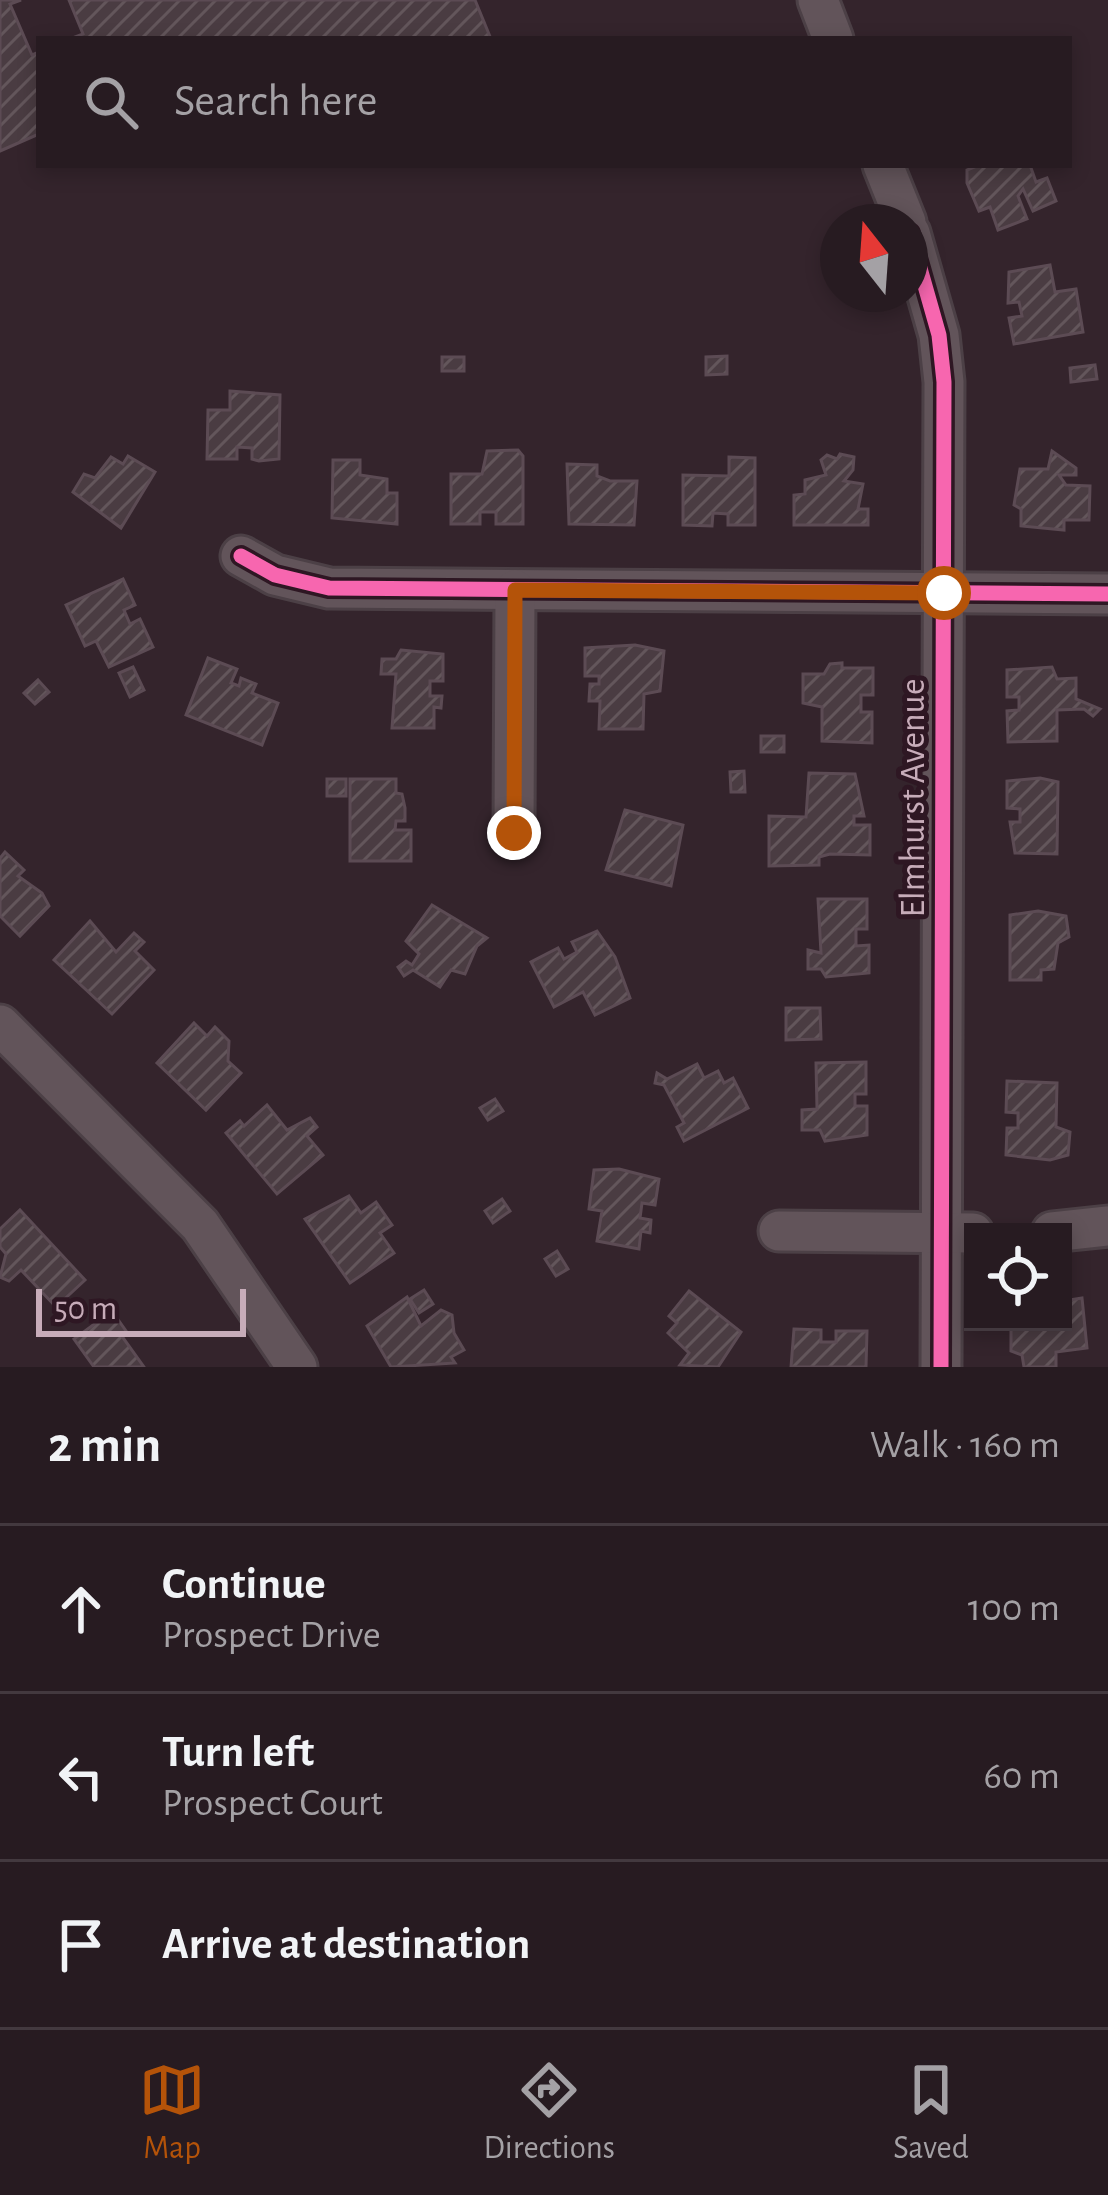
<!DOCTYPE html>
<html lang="en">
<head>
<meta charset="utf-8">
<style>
	:root { --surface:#271b21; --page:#2f242a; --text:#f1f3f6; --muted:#a4a1a5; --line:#43393f; --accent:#b45309 }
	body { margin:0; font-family:"Alegreya Sans",sans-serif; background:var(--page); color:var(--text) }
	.controls { position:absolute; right:36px; bottom:36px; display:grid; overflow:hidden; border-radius:0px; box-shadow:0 6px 18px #0003 }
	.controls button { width:108px; height:108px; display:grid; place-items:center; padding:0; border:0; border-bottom:3px solid var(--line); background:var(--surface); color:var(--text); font:60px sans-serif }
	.compass { position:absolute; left:820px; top:204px; width:108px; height:108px; border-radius:50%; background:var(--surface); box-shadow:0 6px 18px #0003; rotate:343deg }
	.scale { position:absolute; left:36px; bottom:30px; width:210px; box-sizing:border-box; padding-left:12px; border:6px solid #c7acb9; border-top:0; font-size:33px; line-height:42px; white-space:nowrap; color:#c7acb9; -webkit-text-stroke:9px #2e1723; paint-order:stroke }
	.stop { position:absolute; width:36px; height:36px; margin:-27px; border:9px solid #b45309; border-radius:50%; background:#fff }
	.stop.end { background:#b45309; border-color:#fff; box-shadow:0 3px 12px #0008 }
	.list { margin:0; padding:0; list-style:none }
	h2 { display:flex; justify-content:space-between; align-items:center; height:156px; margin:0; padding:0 48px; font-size:51px }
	h2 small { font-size:39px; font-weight:400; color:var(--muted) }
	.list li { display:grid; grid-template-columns:78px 1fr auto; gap:36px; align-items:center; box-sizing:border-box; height:168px; padding:0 48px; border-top:3px solid var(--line) }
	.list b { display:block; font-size:45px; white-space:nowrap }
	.list p { margin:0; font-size:39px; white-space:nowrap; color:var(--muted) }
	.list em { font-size:39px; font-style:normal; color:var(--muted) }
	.icon { flex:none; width:66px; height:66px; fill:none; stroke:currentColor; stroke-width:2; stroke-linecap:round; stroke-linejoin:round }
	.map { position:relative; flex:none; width:1108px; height:1367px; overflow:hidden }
	.search { position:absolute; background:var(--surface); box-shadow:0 6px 18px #0003; left:36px; right:36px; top:36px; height:132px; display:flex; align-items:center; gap:30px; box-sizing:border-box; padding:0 42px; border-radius:0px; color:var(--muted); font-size:45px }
	.sheet { height:660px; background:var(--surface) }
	nav { display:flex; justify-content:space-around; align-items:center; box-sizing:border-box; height:168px; border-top:3px solid var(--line); background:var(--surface); font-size:33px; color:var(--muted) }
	nav a { display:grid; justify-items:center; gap:6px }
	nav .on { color:var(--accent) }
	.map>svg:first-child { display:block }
</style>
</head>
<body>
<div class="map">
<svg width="1108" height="1367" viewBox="0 0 1108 1367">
	<defs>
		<pattern id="building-hatch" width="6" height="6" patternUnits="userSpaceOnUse" patternTransform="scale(3)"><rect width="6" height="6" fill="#4a3c42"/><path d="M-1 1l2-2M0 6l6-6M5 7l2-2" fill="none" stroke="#63565b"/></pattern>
	</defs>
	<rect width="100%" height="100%" fill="#34242c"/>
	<g fill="url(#building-hatch)" stroke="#5c4b54" stroke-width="3">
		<polygon points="0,0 21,0 10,4 32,55 39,52 39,134 0,151"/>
		<polygon points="69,0 475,0 491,39 70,39 83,34"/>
		<polygon points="979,165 1030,165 1036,182 1047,178 1056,201 1033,211 1023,189 1018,196 1027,219 998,230 990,207 979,211 967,183 967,170"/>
		<polygon points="1050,265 1055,292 1076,289 1083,332 1014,344 1009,318 1022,316 1019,302 1008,303 1009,272"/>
		<polygon points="727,356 727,374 706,375 706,357"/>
		<rect x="442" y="357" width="22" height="14"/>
		<polygon points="1095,365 1097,379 1071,382 1070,368"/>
		<polygon points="230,391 280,395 279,459 259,461 252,459 252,448 237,447 237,459 207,459 208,410 230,410"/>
		<polygon points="518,450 523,456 523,524 496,524 496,512 480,512 480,524 451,524 451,474 482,474 487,451"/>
		<polygon points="1052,451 1076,468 1076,475 1059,475 1066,485 1090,486 1089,520 1064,520 1064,530 1021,526 1021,509 1014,505 1020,469 1048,469"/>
		<polygon points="840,454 854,457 853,470 844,481 863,484 858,509 868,509 868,525 794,525 794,495 805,494 805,480 826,475 821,460 827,455 837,459"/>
		<polygon points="128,456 155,472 121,528 73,492 84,474 95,478 111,457 123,464"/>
		<polygon points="729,457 755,458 755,525 728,525 728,514 713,513 712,526 683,525 683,475 729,476"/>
		<polygon points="333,460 360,460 360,475 387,479 387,493 397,493 397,524 332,518"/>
		<polygon points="567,464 597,465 597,476 610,481 637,481 634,525 569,524"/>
		<polygon points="123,579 135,605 124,610 130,624 140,619 153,647 109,667 96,641 85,646 66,605"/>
		<polygon points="635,645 664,651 660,691 644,694 643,729 599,729 600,701 589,701 590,684 599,684 599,676 585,676 585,648"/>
		<polygon points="401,650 443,654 443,681 430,681 430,696 442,696 441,708 434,707 434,728 392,728 396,674 381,674 382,659 396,659"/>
		<polygon points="208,658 237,669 231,683 239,686 241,678 256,684 252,693 278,703 262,745 186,715"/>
		<polygon points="842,663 842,668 873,668 873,695 861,695 861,712 872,712 872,743 822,741 822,707 803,703 803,674 824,674 830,664"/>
		<polygon points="133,667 144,690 130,697 119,673"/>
		<polygon points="1052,667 1057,679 1076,678 1076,699 1100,709 1093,716 1084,709 1057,710 1057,741 1008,742 1007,711 1019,710 1019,697 1007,697 1007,670"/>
		<polygon points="38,680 49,692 35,704 24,693"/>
		<rect x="761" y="736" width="23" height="16"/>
		<polygon points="744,771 745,792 731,792 730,772"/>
		<polygon points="809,773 855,774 864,816 854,816 854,825 870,825 870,855 830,854 819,857 819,865 769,866 769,816 806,817"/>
		<polygon points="1040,778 1058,782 1057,854 1015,853 1010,822 1020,822 1020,809 1007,808 1007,781"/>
		<rect x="327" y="779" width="19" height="17"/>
		<polygon points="350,779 396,779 396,793 402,794 405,808 405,821 396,821 395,830 411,830 411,861 350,861"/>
		<polygon points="625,810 683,825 671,886 606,870"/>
		<polygon points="5,852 24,870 18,876 42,893 49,906 20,936 0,916 0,858"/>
		<polygon points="818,899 867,899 867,929 856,929 856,946 869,945 869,973 826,977 821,969 808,969 808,950 821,953"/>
		<polygon points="432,905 487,938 477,946 465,974 451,970 440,987 413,970 404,976 398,967 406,961 412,965 419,954 406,941"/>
		<polygon points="1038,911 1066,916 1069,937 1058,943 1054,969 1041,970 1041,980 1010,980 1010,915"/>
		<polygon points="90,921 116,952 134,933 144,942 135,951 154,970 112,1014 54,960"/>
		<polygon points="597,931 615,957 630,998 595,1015 583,992 554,1007 531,962 558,948 564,959 577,952 572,942"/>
		<polygon points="786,1008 820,1008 821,1039 786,1040"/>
		<polygon points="194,1023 207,1036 215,1027 229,1041 228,1061 241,1073 206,1110 157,1063"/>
		<polygon points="866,1062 866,1094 855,1094 855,1106 867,1106 867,1135 825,1141 820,1130 802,1130 802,1110 817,1109 816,1063"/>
		<polygon points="697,1064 704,1078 718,1071 724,1083 733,1078 748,1108 684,1141 677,1127 684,1123 664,1085 655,1083 657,1073 667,1079"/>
		<polygon points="1007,1081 1057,1083 1056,1127 1070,1132 1068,1155 1050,1160 1006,1155 1007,1128 1018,1128 1018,1113 1006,1112"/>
		<polygon points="495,1099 503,1111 488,1120 480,1108"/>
		<polygon points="267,1105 287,1130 310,1118 317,1127 307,1136 323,1155 277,1194 226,1133 240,1121 244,1126"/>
		<polygon points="619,1169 659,1179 655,1205 642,1203 640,1218 651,1220 650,1233 641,1231 639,1249 597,1241 602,1211 589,1209 594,1170"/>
		<polygon points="349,1196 361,1213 376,1202 392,1225 380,1233 394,1253 350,1283 305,1219"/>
		<polygon points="502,1199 510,1211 493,1223 485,1211"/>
		<polygon points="20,1210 85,1280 56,1307 21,1270 9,1281 0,1277 6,1254 0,1247 0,1229"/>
		<polygon points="557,1251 568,1269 556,1276 545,1259"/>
		<polygon points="424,1290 433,1304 419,1313 410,1299"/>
		<polygon points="689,1291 741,1332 718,1367 680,1365 689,1353 668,1333 677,1323 669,1316"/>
		<polygon points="407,1297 421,1326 441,1310 452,1315 454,1333 464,1350 451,1357 455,1363 391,1367 367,1326"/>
		<polygon points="1082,1298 1087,1348 1056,1352 1056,1367 1024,1367 1022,1355 1011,1351 1011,1322 1063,1322 1063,1301"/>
		<polygon points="112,1311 126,1331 121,1335 144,1367 94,1367 74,1339"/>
		<polygon points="794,1329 821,1330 821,1342 836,1342 836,1331 867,1331 866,1367 791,1367"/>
	</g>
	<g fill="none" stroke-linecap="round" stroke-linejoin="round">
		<g stroke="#4c4046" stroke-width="45">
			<g id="minor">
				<polyline points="818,0 833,39"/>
				<polyline points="883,165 906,222"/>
				<polyline points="910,233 939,335 944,382 941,1367"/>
				<polyline points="241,556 275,575 329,588 1108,594"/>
				<polyline points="514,833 515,590"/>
				<polyline points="0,1025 200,1225 297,1367"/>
				<polyline points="779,1231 973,1233"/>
				<polyline points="1052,1232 1108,1226"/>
			</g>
		</g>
		<use href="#minor" stroke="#62545a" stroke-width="39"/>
		<g stroke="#2e1723" stroke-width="22">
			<g id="cycleway">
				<polyline points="910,233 939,335 944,382 941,1367"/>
				<polyline points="241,556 275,575 329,588 1108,594"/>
			</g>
		</g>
		<use href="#cycleway" stroke="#f766af" stroke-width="15"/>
	</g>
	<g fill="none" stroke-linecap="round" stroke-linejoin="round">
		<polyline stroke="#b45309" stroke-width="15" points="514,833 515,590 944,593"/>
	</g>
	<g text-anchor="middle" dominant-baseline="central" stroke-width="10" stroke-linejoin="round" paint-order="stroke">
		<g font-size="36" fill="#c7acb9" stroke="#2e1723">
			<text transform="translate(913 798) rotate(-90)">Elmhurst Avenue</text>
		</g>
	</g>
</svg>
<div class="controls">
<button><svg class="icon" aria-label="locate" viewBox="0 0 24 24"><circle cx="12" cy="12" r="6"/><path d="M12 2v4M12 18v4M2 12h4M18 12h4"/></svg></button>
</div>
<svg class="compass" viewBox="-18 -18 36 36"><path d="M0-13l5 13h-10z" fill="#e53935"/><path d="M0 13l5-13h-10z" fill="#a4a1a5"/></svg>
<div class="scale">50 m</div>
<div class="stop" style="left:944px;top:593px"></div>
<div class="stop end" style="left:514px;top:833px"></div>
<div class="search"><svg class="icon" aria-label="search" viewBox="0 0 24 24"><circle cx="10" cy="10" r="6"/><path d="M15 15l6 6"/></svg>Search here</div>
</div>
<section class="sheet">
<h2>2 min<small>Walk · 160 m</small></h2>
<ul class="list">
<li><svg class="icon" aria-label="ahead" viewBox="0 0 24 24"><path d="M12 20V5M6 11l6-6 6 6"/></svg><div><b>Continue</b><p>Prospect Drive</p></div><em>100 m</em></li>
<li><svg class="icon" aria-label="left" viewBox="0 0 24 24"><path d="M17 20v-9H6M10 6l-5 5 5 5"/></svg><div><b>Turn left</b><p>Prospect Court</p></div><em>60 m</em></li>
<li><svg class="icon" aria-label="arrive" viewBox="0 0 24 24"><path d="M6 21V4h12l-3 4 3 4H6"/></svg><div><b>Arrive at destination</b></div></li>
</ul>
</section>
<nav>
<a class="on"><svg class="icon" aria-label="map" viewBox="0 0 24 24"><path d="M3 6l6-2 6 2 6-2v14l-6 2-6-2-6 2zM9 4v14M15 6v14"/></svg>Map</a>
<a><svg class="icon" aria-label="directions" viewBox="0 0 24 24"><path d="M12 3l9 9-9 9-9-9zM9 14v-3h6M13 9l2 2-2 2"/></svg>Directions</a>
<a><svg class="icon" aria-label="saved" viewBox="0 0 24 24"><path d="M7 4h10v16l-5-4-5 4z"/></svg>Saved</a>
</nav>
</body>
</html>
